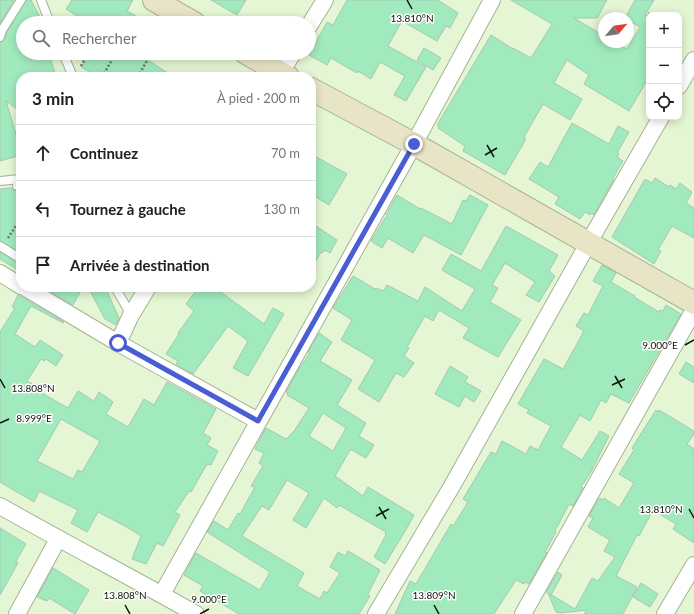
<!DOCTYPE html>
<html lang="fr">
<head>
<meta charset="utf-8">
<style>
	:root { --surface:#fff; --page:#f2f2f2; --text:#202124; --muted:#757577; --line:#e0e0e0 }
	body { margin:0; font-family:Lato,sans-serif; background:var(--page); color:var(--text) }
	.controls { position:absolute; right:12px; top:12px; display:grid; overflow:hidden; border-radius:8px; box-shadow:0 2px 10px #0003 }
	.controls button { width:36px; height:36px; display:grid; place-items:center; padding:0; border:0; border-bottom:1px solid var(--line); background:var(--surface); color:var(--text); font:20px sans-serif }
	.compass { position:absolute; left:598px; top:12px; width:36px; height:36px; border-radius:50%; background:var(--surface); box-shadow:0 2px 10px #0003; rotate:61deg }
	.stop { position:absolute; width:12px; height:12px; margin:-9px; border:3px solid #485ed2; border-radius:50%; background:#fff }
	.stop.end { background:#485ed2; border-color:#fff; box-shadow:0 1px 4px #0008 }
	.list { margin:0; padding:0; list-style:none }
	h2 { display:flex; justify-content:space-between; align-items:center; height:52px; margin:0; padding:0 16px; font-size:17px }
	h2 small { font-size:13px; font-weight:400; color:var(--muted) }
	.list li { display:grid; grid-template-columns:26px 1fr auto; gap:12px; align-items:center; box-sizing:border-box; height:56px; padding:0 16px; border-top:1px solid var(--line) }
	.list b { display:block; font-size:15px; white-space:nowrap }
	.list em { font-size:13px; font-style:normal; color:var(--muted) }
	.icon { flex:none; width:22px; height:22px; fill:none; stroke:currentColor; stroke-width:2; stroke-linecap:round; stroke-linejoin:round }
	.map { position:relative; flex:none; width:694px; height:614px; overflow:hidden }
	.search { position:absolute; background:var(--surface); box-shadow:0 2px 10px #0003; left:16px; top:16px; width:300px; height:44px; display:flex; align-items:center; gap:10px; box-sizing:border-box; padding:0 14px; border-radius:22px; color:var(--muted); font-size:15px }
	.panel { position:absolute; background:var(--surface); box-shadow:0 2px 10px #0003; left:16px; top:72px; width:300px; height:220px; border-radius:16px }
	.map>svg:first-child { display:block }
</style>
</head>
<body>
<div class="map">
<svg width="694" height="614" viewBox="0 0 694 614">
	<rect width="100%" height="100%" fill="#e4f6d3"/>
	<g fill="#a1eabe" stroke="#a4c8b1" fill-rule="evenodd">
		<polygon points="0,0 14,0 0,23"/>
		<polygon points="26,0 31,0 43,23 23,23 23,53 49,53 56,77 21,77 21,112 6,101 21,151 21,155 0,161 0,42 4,41 7,32"/>
		<polygon points="72,0 133,0 127,11 148,23 88,23 66,9"/>
		<polygon points="211,0 246,0 237,15"/>
		<polygon points="347,0 438,0 458,13 450,28 446,26 437,41 402,21 388,46 426,67 406,101 394,95 405,76 380,62 371,79 358,71 357,73 331,58 327,65 309,55 327,22 333,25"/>
		<polygon points="511,0 607,0 597,18 574,18 604,36 604,42 614,42 627,49 640,27 628,20 628,18 625,18 635,0 654,0 645,15 647,16 649,12 649,77 629,111 584,84 589,75 567,60 554,83 582,99 570,120 543,104 524,137 526,139 505,175 463,151 465,146 438,128 439,126 437,125 491,35 513,49 513,48 531,58 552,24"/>
		<polygon points="424,48 441,58 433,70 417,60"/>
		<polygon points="90,53 137,53 174,77 110,77 98,70 95,75 81,67"/>
		<polygon points="572,123 609,144 618,126 629,132 617,153 619,154 617,157 623,161 613,178 614,179 594,215 591,213 590,215 585,212 580,219 555,204 559,197 529,179 540,162 548,167"/>
		<polygon points="311,154 347,174 329,205 311,194"/>
		<polygon points="655,178 669,187 670,185 676,189 680,183 692,192 686,203 694,208 694,238 672,226 658,250 661,251 654,264 612,237 645,179 652,183"/>
		<polygon points="11,188 21,194 21,253 0,241 0,189"/>
		<polygon points="397,195 420,209 421,208 452,224 463,200 466,201 470,195 488,205 461,255 424,235 413,253 388,238 382,248 371,241 387,215 386,215"/>
		<polygon points="311,223 337,240 330,253 325,250 322,253 321,252 311,269"/>
		<polygon points="506,226 558,255 549,271 555,276 539,302 526,295 535,282 505,263 492,285 498,288 490,302 521,320 498,357 463,338 469,328 439,310 433,321 425,316 407,347 409,348 404,356 414,363 404,377 396,373 379,402 358,389 375,360 341,340 352,320 333,308 353,276 375,289 376,288 383,291 387,285 418,301 425,287 462,311 475,289 442,270 451,254 481,271"/>
		<polygon points="0,252 21,264 21,272 0,259"/>
		<polygon points="602,265 616,273 611,282 635,296 634,297 659,312 660,310 663,311 666,305 681,314 629,403 611,394 606,403 601,400 590,421 580,415 561,447 582,460 600,431 609,436 591,472 581,487 583,488 573,506 569,504 555,531 556,532 545,552 547,553 529,584 525,582 524,584 516,580 494,614 395,614 410,581 416,584 451,524 453,526 468,502 463,499 491,452 496,454 502,441 526,454 530,446 538,450 551,426 527,413 529,410 518,404 544,359 563,369 584,331 576,326 584,313 588,315 603,286 593,281"/>
		<polygon points="43,287 83,287 73,305"/>
		<polygon points="88,287 105,287 119,318 116,325 105,319"/>
		<polygon points="199,287 214,287 264,324 273,308 284,314 248,376 233,368 248,341 228,326 193,374 176,364 178,361 166,354 179,334 178,333 194,311 186,304"/>
		<path d="M18,295L64,322L63,323L31,306L15,334L35,347L40,340L63,355L56,366L46,359L44,361L41,359L27,381L42,389L40,392L68,408L78,391L94,401L99,392L113,402L106,414L128,427L144,399L154,405L167,382L216,409L203,433L211,438L207,445L218,451L211,465L207,464L191,492L189,491L175,512L180,515L163,546L157,543L146,564L132,559L141,536L125,526L98,512L87,532L71,523L78,510L39,491L34,502L0,482V332L15,308L12,307ZM61,419L100,441L82,472L78,470L73,479L37,461Z"/>
		<path d="M319,333L332,342L320,361L352,380L337,405L366,423L359,436L374,445L366,458L352,450H350L335,476L363,496L368,487L414,515L407,528L385,564L374,557L386,535L385,534L386,532L339,505L337,508L324,498L306,528L293,520L309,493L287,480L269,510L262,506L242,536L304,573L297,586L320,599L324,591L327,593L340,573L330,567L338,552L345,556L348,551L380,570L368,594L370,596L359,614H239L200,591L203,586L184,575L196,553L260,590L270,572L207,532L214,521L228,530L238,513L240,514L255,487L251,486L263,466L259,463L264,453L255,449L266,428L286,439L294,431L309,408L287,395L288,393L286,392L300,367L310,353L308,352ZM323,413L346,428L333,451L309,436Z"/>
		<polygon points="686,362 694,367 694,383 679,374"/>
		<polygon points="450,366 468,377 465,382 481,391 474,402 465,396 459,407 435,394"/>
		<polygon points="656,410 658,412 659,410 694,431 694,434 687,444 694,449 694,543 673,529 676,524 653,510 639,536 637,535 616,576 637,587 623,614 584,614 587,610 560,613 556,612 548,593 546,592 558,572 562,575 551,595 550,594 575,609 592,578 598,581 615,557 604,551 610,540 588,527 593,518 589,516 599,498 603,500 604,498 619,508 634,483 619,474 634,450 632,448"/>
		<polygon points="0,528 26,544 16,561 18,563 0,595"/>
		<polygon points="53,568 89,590 75,614 49,598 47,601 37,597"/>
		<polygon points="641,583 658,594 650,607 633,597"/>
	</g>
	<g fill="none" stroke-linecap="round" stroke-linejoin="round">
		<g stroke="#a4b494" stroke-width="10">
			<g id="lane">
				<polyline points="41,0 50,23"/>
				<polyline points="0,37 2,30 21,0"/>
				<polyline points="63,53 73,77"/>
				<polyline points="21,177 17,186 21,188"/>
				<polyline points="0,181 20,179"/>
				<polyline points="0,246 21,259"/>
				<polyline points="115,287 131,315"/>
			</g>
		</g>
		<g stroke="#a4b494" stroke-width="18">
			<g id="street">
				<polyline points="309,26 325,0"/>
				<polyline points="278,77 293,53"/>
				<polyline points="679,86 694,60"/>
				<polyline points="0,273 21,286"/>
				<polyline points="24,287 118,343 258,421"/>
				<polyline points="118,343 131,315 148,287"/>
				<path d="M0,506C65,543 131,577 196,614"/>
				<polyline points="162,594 414,144 492,0"/>
				<polyline points="17,614 58,539"/>
				<polyline points="376,614 452,486 589,242 661,117"/>
				<polyline points="523,614 694,310"/>
				<polyline points="665,614 694,565"/>
			</g>
		</g>
		<g stroke="#a4b494" stroke-width="24">
			<g id="secondary">
				<polyline points="154,0 194,23"/>
				<polyline points="246,53 288,77"/>
				<polyline points="311,89 414,144 694,303"/>
			</g>
		</g>
		<g stroke="#6f7a64" stroke-width="2.5" stroke-dasharray="2 2" stroke-linecap="butt">
			<polyline points="81,66 88,53"/>
			<polyline points="102,77 116,53"/>
			<polyline points="138,77 151,53"/>
			<polyline points="8,238 21,218"/>
		</g>
		<use href="#lane" stroke="#fff" stroke-width="8"/>
		<use href="#street" stroke="#fff" stroke-width="16"/>
		<use href="#secondary" stroke="#e8e4c6" stroke-width="22"/>
	</g>
	<g fill="none" stroke-linecap="round" stroke-linejoin="round">
		<polyline stroke="#485ed2" stroke-width="5" points="118,343 258,421 414,144"/>
	</g>
	<path fill="none" stroke="#0e1308" stroke-width="1.5" d="M407,0L412,9M487,145L494,157M485,155L497,148M685,345L694,340M615,376L622,388M0,379L5,388M612,385L625,379M0,423L9,419M379,507L386,519M689,509L694,518M376,516L389,509M125,605L130,614M434,605L439,614M200,614L209,609"/>
	<g font-size="10" text-anchor="middle" fill="#0e1308" stroke="#fff" stroke-width="3" stroke-linejoin="round" paint-order="stroke">
		<text x="412" y="22">13.810°N</text>
		<text x="660" y="349">9.000°E</text>
		<text x="33" y="392">13.808°N</text>
		<text x="34" y="422">8.999°E</text>
		<text x="661" y="513">13.810°N</text>
		<text x="125" y="599">13.808°N</text>
		<text x="434" y="599">13.809°N</text>
		<text x="209" y="603">9.000°E</text>
	</g>
</svg>
<div class="controls">
<button>+</button>
<button>−</button>
<button><svg class="icon" aria-label="locate" viewBox="0 0 24 24"><circle cx="12" cy="12" r="6"/><path d="M12 2v4M12 18v4M2 12h4M18 12h4"/></svg></button>
</div>
<svg class="compass" viewBox="-18 -18 36 36"><path d="M0-13l5 13h-10z" fill="#e53935"/><path d="M0 13l5-13h-10z" fill="#757577"/></svg>
<div class="stop" style="left:118px;top:343px"></div>
<div class="stop end" style="left:414px;top:144px"></div>
<div class="search"><svg class="icon" aria-label="search" viewBox="0 0 24 24"><circle cx="10" cy="10" r="6"/><path d="M15 15l6 6"/></svg>Rechercher</div>
<section class="panel">
<h2>3 min<small>À pied · 200 m</small></h2>
<ul class="list">
<li><svg class="icon" aria-label="ahead" viewBox="0 0 24 24"><path d="M12 20V5M6 11l6-6 6 6"/></svg><div><b>Continuez</b></div><em>70 m</em></li>
<li><svg class="icon" aria-label="left" viewBox="0 0 24 24"><path d="M17 20v-9H6M10 6l-5 5 5 5"/></svg><div><b>Tournez à gauche</b></div><em>130 m</em></li>
<li><svg class="icon" aria-label="arrive" viewBox="0 0 24 24"><path d="M6 21V4h12l-3 4 3 4H6"/></svg><div><b>Arrivée à destination</b></div></li>
</ul>
</section>
</div>
</body>
</html>
